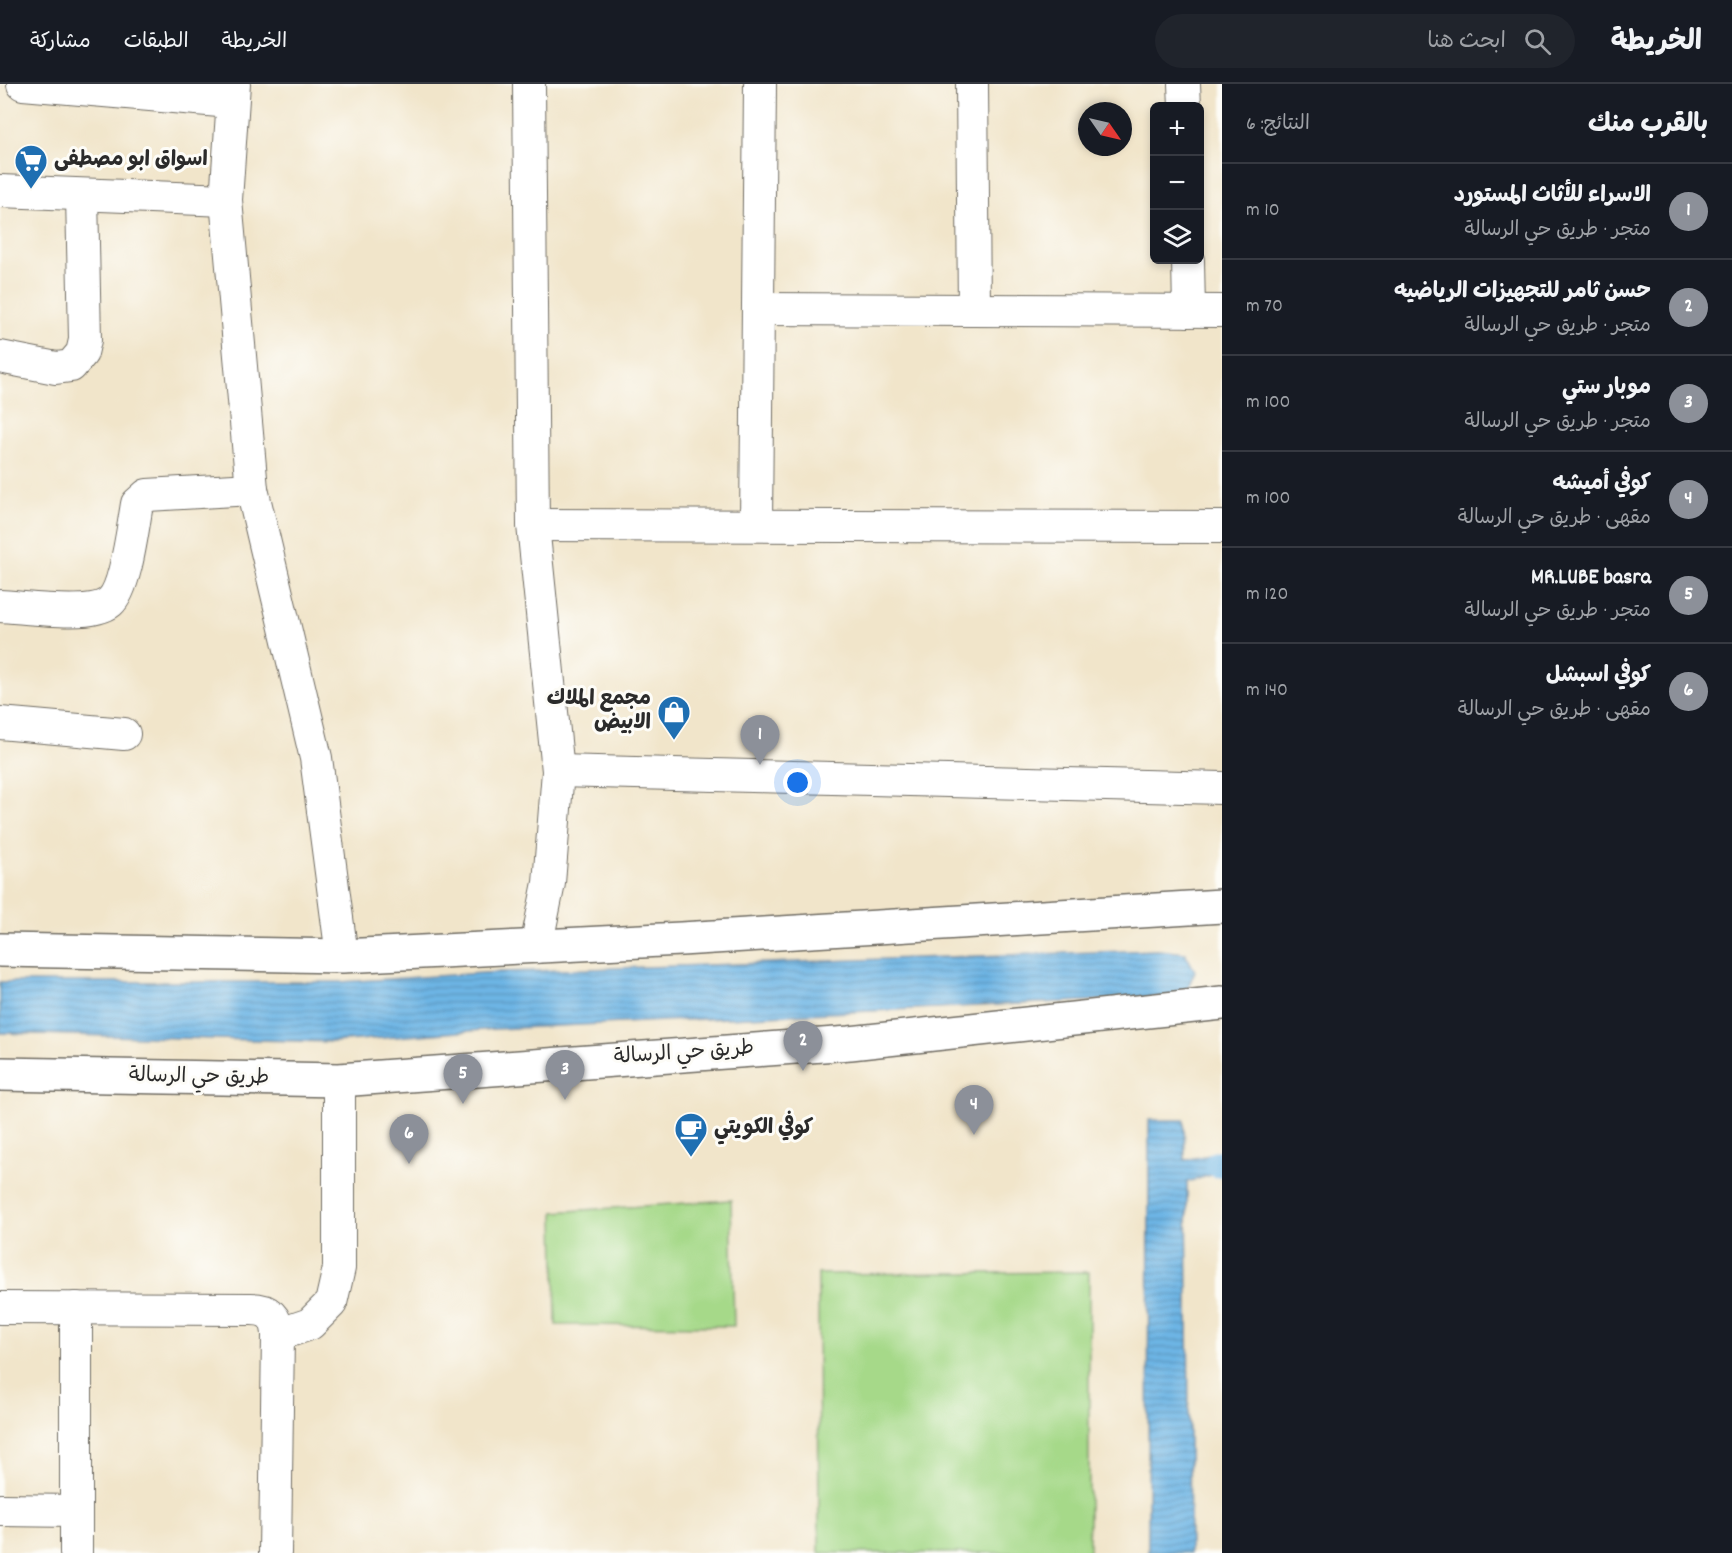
<!DOCTYPE html>
<html lang="ar">
<head>
<meta charset="utf-8">
<style>
	:root { --surface:#171b24; --page:#20242c; --text:#f1f3f6; --muted:#9ea1a6; --line:#363941; --accent:#8c9099 }
	body { margin:0; font-family:Dekko,"Playpen Sans Arabic",sans-serif; background:var(--page); color:var(--text); direction:rtl }
	.controls { position:absolute; right:18px; top:18px; display:grid; overflow:hidden; border-radius:9px; box-shadow:0 3px 9px #0003 }
	.controls button { width:54px; height:54px; display:grid; place-items:center; padding:0; border:0; border-bottom:2px solid var(--line); background:var(--surface); color:var(--text); font:30px sans-serif }
	.compass { position:absolute; left:1078px; top:18px; width:54px; height:54px; border-radius:50%; background:var(--surface); box-shadow:0 3px 9px #0003; rotate:124deg }
	.you { position:absolute; left:798px; top:699px; width:21px; height:21px; margin:-15px; border:4px solid #fff; border-radius:50%; background:#1a73e8; box-shadow:0 0 0 9px #1a73e833 }
	.badge { display:grid; place-items:center; width:39px; height:39px; border-radius:50%; background:var(--accent); color:#fff; font-size:20px; font-weight:700 }
	.pin { position:absolute; translate:-50% -50px; filter:drop-shadow(0 2px 3px #0008) }
	.pin::after { content:''; position:absolute; top:32px; width:21px; height:18px; background:inherit; clip-path:polygon(0 0,100% 0,50% 100%) }
	.list { margin:0; padding:0; list-style:none }
	h2 { display:flex; justify-content:space-between; align-items:center; height:78px; margin:0; padding:0 24px; font-size:26px }
	h2 small { font-size:20px; font-weight:400; color:var(--muted) }
	.list li { display:grid; grid-template-columns:39px 1fr auto; gap:18px; align-items:center; box-sizing:border-box; height:96px; padding:0 24px; border-top:2px solid var(--line) }
	.list b { display:block; font-size:22px; white-space:nowrap }
	.list p { margin:0; font-size:20px; white-space:nowrap; color:var(--muted) }
	.list em { font-size:20px; font-style:normal; color:var(--muted) }
	.icon { flex:none; width:33px; height:33px; fill:none; stroke:currentColor; stroke-width:2; stroke-linecap:round; stroke-linejoin:round }
	.map { position:relative; flex:none; width:1222px; height:1469px; overflow:hidden; direction:ltr }
	header { display:flex; align-items:center; gap:36px; box-sizing:border-box; height:84px; padding:0 30px; background:var(--surface); border-bottom:2px solid var(--line) }
	header strong { font-size:28px }
	nav { display:flex; gap:33px; margin-inline-start:auto; font-size:21px }
	.search { width:420px; height:54px; background:var(--page); display:flex; align-items:center; gap:15px; box-sizing:border-box; padding:0 21px; border-radius:33px; color:var(--muted); font-size:22px }
	main { display:flex }
	aside { flex:1; background:var(--surface) }
	.map>svg:first-child { display:block }
</style>
</head>
<body>
<header>
<strong>الخريطة</strong>
<div class="search"><svg class="icon" aria-label="search" viewBox="0 0 24 24"><circle cx="10" cy="10" r="6"/><path d="M15 15l6 6"/></svg>ابحث هنا</div>
<nav><a>الخريطة</a><a>الطبقات</a><a>مشاركة</a></nav>
</header>
<main>
<aside>
<h2>بالقرب منك<small>النتائج: 6</small></h2>
<ul class="list">
<li><span class="badge">1</span><div><b>الاسراء للأثاث المستورد</b><p>متجر · طريق حي الرسالة</p></div><em>10 m</em></li>
<li><span class="badge">2</span><div><b>حسن ثامر للتجهيزات الرياضيه</b><p>متجر · طريق حي الرسالة</p></div><em>70 m</em></li>
<li><span class="badge">3</span><div><b>موبار ستي</b><p>متجر · طريق حي الرسالة</p></div><em>100 m</em></li>
<li><span class="badge">4</span><div><b>كوفي أميشه</b><p>مقهى · طريق حي الرسالة</p></div><em>100 m</em></li>
<li><span class="badge">5</span><div><b>MR.LUBE basra</b><p>متجر · طريق حي الرسالة</p></div><em>120 m</em></li>
<li><span class="badge">6</span><div><b>كوفي اسبشل</b><p>مقهى · طريق حي الرسالة</p></div><em>140 m</em></li>
</ul>
</aside>
<div class="map">
<svg width="1222" height="1469" viewBox="0 0 1222 1469">
	<defs>
		<pattern id="water-rules" width="6" height="5" patternUnits="userSpaceOnUse" patternTransform="scale(1.5)"><rect width="6" height="5" fill="#6db5e5"/><path d="M0 2.5h6" fill="none" stroke="#5a93ba"/></pattern>
	</defs>
	<rect width="100%" height="100%" fill="#fdfcf7"/>
	<filter id="ink" filterUnits="userSpaceOnUse"><feTurbulence type="fractalNoise" baseFrequency=".0167" numOctaves="2"/><feDisplacementMap in="SourceGraphic" scale="12" xChannelSelector="R" yChannelSelector="G"/><feConvolveMatrix kernelMatrix="1 2 1 2 8 2 1 2 1" color-interpolation-filters="sRGB"/></filter>
	<filter id="wash" filterUnits="userSpaceOnUse"><feTurbulence type="fractalNoise" baseFrequency=".008" numOctaves="4" result="noise"/><feDisplacementMap in="SourceGraphic" scale="24" xChannelSelector="R" yChannelSelector="G"/><feGaussianBlur stdDeviation="1.35" result="paint"/><feColorMatrix in="noise" values="0 0 0 0 0 0 0 0 0 0 0 0 0 0 0 0 0 1.4 0 .05"/><feComposite in="paint" operator="in"/></filter>
	<g filter="url(#wash)">
		<rect width="100%" height="100%" fill="#f1e5ca"/>
		<g fill="#a6d989" stroke="#68825a" stroke-width="1.5">
			<polygon points="731,1116 734,1242 556,1241 554,1128"/>
			<polygon points="1089,1188 1089,1469 819,1469 818,1190"/>
		</g>
		<g fill="url(#water-rules)" stroke="#4c7088" stroke-width="1.5">
			<polygon points="1158,866 1185,869 1195,887 1185,910 1168,913 495,945 333,958 0,949 0,898 340,898 500,888"/>
			<polygon points="1149,1036 1184,1036 1185,1076 1210,1071 1217,1075 1218,1084 1211,1091 1187,1098 1190,1469 1148,1469"/>
		</g>
		<g fill="none" stroke-linecap="round" stroke-linejoin="round">
			<polyline stroke="#6db5e5" stroke-width="27" points="1218,1080 1222,1079"/>
		</g>
	</g>
	<g filter="url(#ink)">
		<g fill="none" stroke-linecap="round" stroke-linejoin="round">
			<g stroke="#706c63" stroke-width="34">
				<g id="minor">
					<polyline points="23,0 231,18"/>
					<polyline points="234,0 226,116 252,405 316,674 342,872"/>
					<polyline points="529,0 533,441 558,687 549,799 536,863"/>
					<polyline points="972,0 974,226"/>
					<polyline points="1184,0 1185,22"/>
					<polyline points="0,107 226,116"/>
					<polyline points="1188,176 1189,227"/>
					<polyline points="759,225 1222,227"/>
					<polyline points="0,273 56,284 71,282 82,269 85,256 82,111"/>
					<polyline points="533,441 1222,443"/>
					<polyline points="756,441 760,0"/>
					<path d="M0,522C25,523 91,534 110,518C126,504 133,442 137,420L147,411L252,405"/>
					<polyline points="0,639 124,650"/>
					<polyline points="558,687 1222,704"/>
					<path d="M0,1224L251,1225C269,1225 277,1233 278,1251L275,1469"/>
					<polyline points="278,1251 310,1240 331,1219 339,1184 339,996"/>
					<polyline points="0,1426 76,1427"/>
					<polyline points="76,1469 76,1224"/>
				</g>
			</g>
			<g stroke="#706c63" stroke-width="36">
				<g id="major">
					<polyline points="0,866 342,872 681,855 1222,822"/>
					<polyline points="0,990 339,996 850,959 1222,919"/>
				</g>
			</g>
			<use href="#minor" stroke="#fff" stroke-width="32"/>
			<use href="#major" stroke="#fff" stroke-width="33"/>
		</g>
	</g>
	<defs>
		<g id="supermarket-pin" transform="scale(1.725)"><path d="M0 17L-7.5 6A9.5 9.5 0 1 1 7.5 6Z" fill="#1f6fb2" stroke="#fdfcf7"/><path d="M-6-5.5h2.5l.6 2H6L4.5 2H-2.5L-4.4-4H-6ZM-1.5 3.2a1.3 1.3 0 1 0 .1 0ZM3 3.2a1.3 1.3 0 1 0 .1 0Z" fill="#fff"/></g>
		<g id="shop-pin" transform="scale(1.725)"><path d="M0 17L-7.5 6A9.5 9.5 0 1 1 7.5 6Z" fill="#1f6fb2" stroke="#fdfcf7"/><path d="M-5-2.5h2.3a2.7 3.5 0 0 1 5.4 0H5L5.5 6h-11ZM-1.5-2.5h3a1.5 2.3 0 0 0-3 0Z" fill="#fff"/></g>
		<g id="cafe-pin" transform="scale(1.725)"><path d="M0 17L-7.5 6A9.5 9.5 0 1 1 7.5 6Z" fill="#1f6fb2" stroke="#fdfcf7"/><path d="M-5.5-4.5H6V0H3Q3 3.5 0 3.5H-2.5Q-5.5 3.5-5.5 0ZM3-3.2v2h1.7v-2ZM-6 4.5H4V6H-6Z" fill="#fff"/></g>
	</defs>
	<g fill-rule="evenodd">
		<use href="#supermarket-pin" x="31" y="77"/>
		<use href="#shop-pin" x="674" y="628"/>
		<use href="#cafe-pin" x="691" y="1045"/>
	</g>
	<g text-anchor="middle" dominant-baseline="central" stroke-width="6" stroke-linejoin="round" paint-order="stroke">
		<g font-size="21" font-weight="bold" fill="#2b2b2b" stroke="#fdfcf7" text-anchor="start">
			<text x="54" y="77">اسواق ابو مصطفى</text>
			<text x="651" y="616" text-anchor="end">مجمع الملاك<tspan x="651" dy="24">الابيض</tspan></text>
			<text x="714" y="1045">كوفي الكويتي</text>
		</g>
		<g font-size="21" fill="#2b2b2b" stroke="#fdfcf7">
			<text transform="translate(684 970) rotate(-4)">طريق حي الرسالة</text>
			<text transform="translate(199 994) rotate(1)">طريق حي الرسالة</text>
		</g>
	</g>
</svg>
<div class="controls">
<button>+</button>
<button>−</button>
<button><svg class="icon" aria-label="layers" viewBox="0 0 24 24"><path d="M12 4l9 5-9 5-9-5zM3 14l9 5 9-5"/></svg></button>
</div>
<svg class="compass" viewBox="-18 -18 36 36"><path d="M0-13l5 13h-10z" fill="#e53935"/><path d="M0 13l5-13h-10z" fill="#9ea1a6"/></svg>
<div class="you"></div>
<div class="pin badge" style="left:760px;top:681px">1</div>
<div class="pin badge" style="left:803px;top:987px">2</div>
<div class="pin badge" style="left:565px;top:1016px">3</div>
<div class="pin badge" style="left:974px;top:1051px">4</div>
<div class="pin badge" style="left:463px;top:1020px">5</div>
<div class="pin badge" style="left:409px;top:1080px">6</div>
</div>
</main>
</body>
</html>
